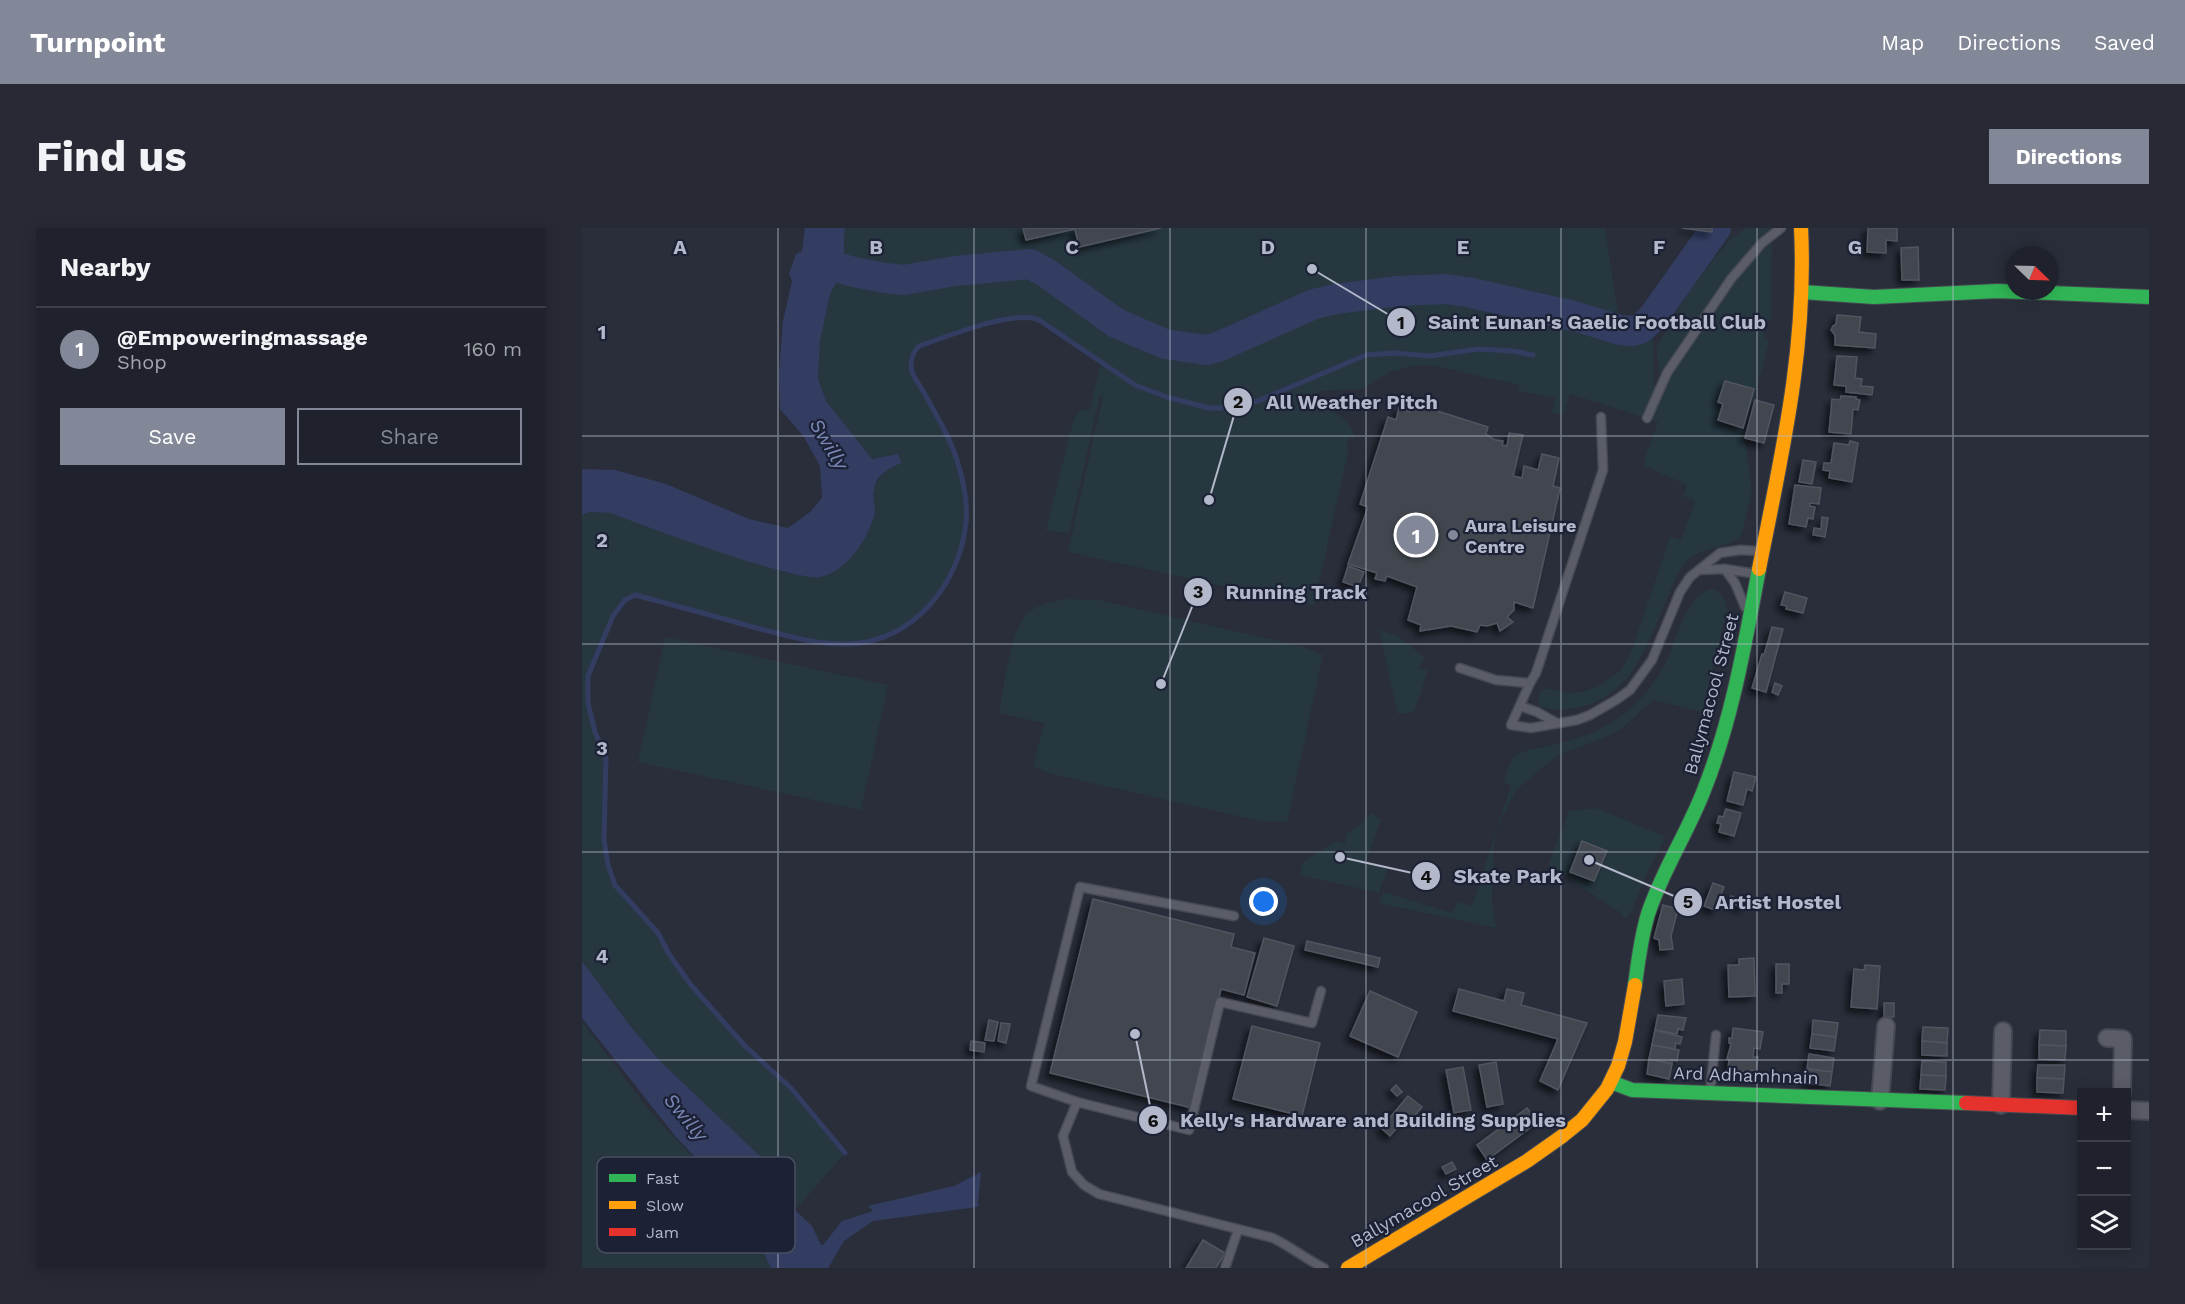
<!DOCTYPE html>
<html lang="en">
<head>
<meta charset="utf-8">
<style>
	:root { --surface:#1f222c; --page:#272a34; --text:#f1f3f6; --muted:#a1a4a9; --line:#3c3f48; --accent:#838898 }
	body { margin:0; font-family:"Work Sans",sans-serif; background:var(--page); color:var(--text) }
	.controls { position:absolute; right:18px; bottom:18px; display:grid; overflow:hidden; border-radius:0px; box-shadow:0 3px 15px #0003 }
	.controls button { width:54px; height:54px; display:grid; place-items:center; padding:0; border:0; border-bottom:2px solid var(--line); background:var(--surface); color:var(--text); font:30px sans-serif }
	.compass { position:absolute; left:1423px; top:18px; width:54px; height:54px; border-radius:50%; background:var(--surface); box-shadow:0 3px 15px #0003; rotate:113deg }
	.you { position:absolute; left:682px; top:674px; width:21px; height:21px; margin:-15px; border:4px solid #fff; border-radius:50%; background:#1a73e8; box-shadow:0 0 0 9px #1a73e833 }
	.badge { display:grid; place-items:center; width:39px; height:39px; border-radius:50%; background:var(--accent); color:#fff; font-size:20px; font-weight:700 }
	.pin { position:absolute; translate:-50% -50%; border:3px solid #fff; box-shadow:0 2px 6px #0006 }
	.list { margin:0; padding:0; list-style:none }
	h2 { display:flex; justify-content:space-between; align-items:center; height:78px; margin:0; padding:0 24px; font-size:26px }
	h2 small { font-size:20px; font-weight:400; color:var(--muted) }
	.list li { display:grid; grid-template-columns:39px 1fr auto; gap:18px; align-items:center; box-sizing:border-box; height:84px; padding:0 24px; border-top:2px solid var(--line) }
	.list b { display:block; font-size:22px; white-space:nowrap }
	.list p { margin:0; font-size:20px; white-space:nowrap; color:var(--muted) }
	.list em { font-size:20px; font-style:normal; color:var(--muted) }
	.actions { display:flex; gap:12px; padding:18px 24px }
	.actions a { flex:1; padding:14px 0; border:2px solid var(--accent); border-radius:0px; text-align:center; font-size:21px; color:var(--accent) }
	.actions .main { background:var(--accent); color:#fff }
	.icon { flex:none; width:33px; height:33px; fill:none; stroke:currentColor; stroke-width:2; stroke-linecap:round; stroke-linejoin:round }
	.map { position:relative; flex:none; width:1567px; height:1040px; overflow:hidden; border-radius:0px }
	header { display:flex; align-items:center; gap:36px; box-sizing:border-box; height:84px; padding:0 30px; background:var(--accent); color:#fff }
	header strong { font-size:28px }
	nav { display:flex; gap:33px; margin-inline-start:auto; font-size:21px }
	.intro { display:flex; align-items:center; justify-content:space-between; box-sizing:border-box; height:144px; padding:0 36px }
	h1 { margin:0; font-size:42px }
	.button { padding:15px 27px; border-radius:0px; background:var(--accent); color:#fff; font-size:21px; font-weight:700 }
	main { display:flex; gap:36px; padding:0 36px }
	aside { flex:1; background:var(--surface); border-radius:0px; box-shadow:0 3px 15px #0003 }
	.map>svg:first-child { display:block }
</style>
</head>
<body>
<header>
<strong>Turnpoint</strong>
<nav><a>Map</a><a>Directions</a><a>Saved</a></nav>
</header>
<div class="intro"><h1>Find us</h1><a class="button">Directions</a></div>
<main>
<aside>
<h2>Nearby<small></small></h2>
<ul class="list">
<li><span class="badge">1</span><div><b>@Empoweringmassage</b><p>Shop</p></div><em>160 m</em></li>
</ul>
<div class="actions"><a class="main">Save</a><a>Share</a></div>
</aside>
<div class="map">
<svg width="1567" height="1040" viewBox="0 0 1567 1040">
	<defs>
		<filter id="shadow"><feDropShadow dx="-4.5" dy="4.5" stdDeviation="3" flood-color="#0009"/></filter>
	</defs>
	<rect width="100%" height="100%" fill="#292e3a"/>
	<g fill="#263740">
		<path d="M263,0H1023L1037,93L995,78L921,60L878,55L864,61L959,79L1038,102L1050,103L1058,101L1071,110L1072,157L1080,159L1074,120L1107,64L1136,25L1150,10L1164,0H1190L1189,91L1183,96L1181,108L1187,113L1162,206L1170,264L1160,306C1145,323 1120,317 1104,334C1096,343 1092,355 1087,366C1066,413 1052,471 992,480C979,481 967,484 956,477L957,465L964,460L986,465L1000,464L1017,458L1038,443L1049,425L1088,309L1099,312L1113,273L1101,268L1105,257L1063,238V230L1076,194L988,166L981,187L970,184L973,170L937,163V157L854,138L834,137L808,144L781,161L736,163L730,177C749,183 770,188 772,210L767,209L765,219L767,220L732,378L486,324L521,168L518,167L487,306L464,302L492,190L500,181L508,182L519,135C504,124 466,92 449,89C427,85 362,110 337,118C331,124 327,134 330,143C332,151 339,160 343,167C354,188 368,209 375,232C381,251 386,274 384,294C378,357 330,415 265,416C232,417 199,406 167,398C129,387 91,377 53,367L43,372L31,388L6,448V475L13,504L24,530L22,612L26,637L33,657L76,705L87,726L109,757L163,818L209,860L263,925L213,982L197,955L179,929L79,834L49,799L0,733V287L8,284L29,285L204,345L236,350L252,344L294,285L291,260L305,240L320,235L316,226L290,231L244,173L236,151L238,113L248,66L254,55L268,44L262,22Z"/>
		<path d="M1128,361C1140,363 1144,371 1145,382L1120,484L1071,472L1040,500L1022,510L976,527L933,563L915,601L912,614L910,674L914,700L797,675L801,664L871,685L875,674L890,678L929,557L922,554C926,542 927,529 940,524C983,513 1018,510 1052,477C1064,466 1075,452 1083,437C1094,415 1102,370 1128,361Z"/>
		<path d="M482,371L517,372L722,419L741,427L705,594L678,593L470,546L451,538L462,495L417,485C422,460 428,407 443,388C452,377 470,374 482,371Z"/>
		<polygon points="797,402 816,408 842,429 837,440 846,443 832,484 816,486"/>
		<polygon points="83,409 306,457 279,582 56,534"/>
		<polygon points="1014,580 1084,609 1065,645 1049,684 1042,691 1039,685 966,637 987,583"/>
		<polygon points="790,585 799,592 784,634 805,641 797,665 718,647 721,634 754,613 763,616 764,606 779,596"/>
		<polygon points="0,794 67,882 152,974 194,1040 0,1040"/>
	</g>
	<g fill="#333d62">
		<path d="M223,0H263C262,15 259,34 272,44H268L254,55L248,66L238,113L236,151L244,173L290,231L316,226L320,235C308,239 293,248 292,262C290,271 295,280 292,289C283,314 267,341 239,349C216,355 59,297 29,285L8,284L0,287V241L33,242L84,256L167,291L206,300L228,284L240,270L238,238L222,209L198,181L197,146L201,93L210,53L207,46L214,26L220,23Z"/>
		<polygon points="0,733 49,799 79,834 179,929 197,955 213,982 230,998 239,1017 241,1017 260,993 291,983 286,978 372,958 399,944 396,974 397,977 395,979 291,993 262,1013 246,1040 189,1040 178,1017 164,996 128,960 124,941 94,909 0,790"/>
	</g>
	<g fill="none" stroke-linecap="round" stroke-linejoin="round">
		<path stroke="#333d62" stroke-width="5" d="M263,925L209,860L163,818L109,757L87,726L76,705L33,657L26,637L22,612L24,530L13,504L6,475V448L31,388L43,372L53,367C91,377 129,387 167,398C199,406 232,417 265,416C330,415 378,357 384,294C386,274 381,251 375,232C367,207 353,185 341,163C338,157 331,149 330,143C327,134 331,124 337,118C365,109 432,81 457,92L553,157L585,169L627,180H642L676,173L784,127L812,125L848,128L896,121L931,123L951,127"/>
		<polyline stroke="#333d62" stroke-width="30" points="236,34 272,44 303,50 322,52 373,43 448,36 466,46 534,95 583,116 624,122 636,119 732,76 754,71 816,63 863,61 885,64 992,88 1038,102 1050,103 1058,101 1071,89 1134,0"/>
	</g>
	<g fill="#424650" stroke="#515561" stroke-width="1.5" filter="url(#shadow)">
		<polygon points="441,0 579,0 497,19 493,1 444,12"/>
		<polygon points="1100,0 1130,0 1130,4"/>
		<polygon points="1286,0 1315,0 1315,13 1304,12 1304,25 1285,24"/>
		<polygon points="1336,19 1337,52 1320,52 1319,20"/>
		<polygon points="1255,87 1279,89 1277,104 1294,106 1293,120 1253,117 1253,107 1249,102 1251,98 1254,96"/>
		<polygon points="1255,128 1275,129 1273,150 1280,151 1279,158 1291,159 1290,167 1264,164 1264,158 1252,157"/>
		<polygon points="1143,153 1172,161 1161,200 1136,192 1141,176 1136,174"/>
		<polygon points="1259,168 1274,169 1274,171 1278,172 1276,182 1271,181 1269,206 1247,204 1250,171 1258,172"/>
		<polygon points="1173,172 1192,177 1182,215 1163,210"/>
		<polygon points="830,175 906,199 904,206 913,212 921,213 920,217 925,218 927,205 941,207 931,248 940,250 942,238 956,242 960,226 977,230 971,258 978,260 951,380 932,374 932,382 925,389 931,394 918,403 915,395 905,398 898,397 895,404 869,398 838,403 839,397 826,392 835,359 805,348 803,353 793,351 795,345 766,336 786,279 778,276 806,189 814,192 817,180 828,184"/>
		<polygon points="1268,213 1276,215 1270,254 1247,250 1248,243 1241,242 1242,235 1249,235 1252,215 1267,217"/>
		<polygon points="1221,232 1234,234 1230,256 1217,254"/>
		<polygon points="1213,257 1239,260 1237,276 1228,275 1228,278 1233,279 1231,291 1226,290 1224,299 1207,296"/>
		<polygon points="1240,289 1246,290 1243,309 1231,307 1232,300 1239,301"/>
		<polygon points="766,338 782,344 776,359 761,354"/>
		<polygon points="1203,364 1225,370 1221,385 1204,381 1205,378 1199,377"/>
		<polygon points="1190,399 1201,401 1184,464 1170,460 1180,426 1182,427"/>
		<polygon points="1193,455 1200,458 1196,467 1190,464"/>
		<polygon points="1152,544 1174,549 1170,563 1165,561 1161,577 1145,573"/>
		<polygon points="1144,581 1159,585 1152,608 1137,604 1139,596 1135,595 1137,588 1141,589"/>
		<polygon points="1000,613 1025,623 1012,653 988,644"/>
		<polygon points="1131,655 1142,659 1133,682 1122,678"/>
		<polygon points="1149,668 1163,674 1161,680 1146,674"/>
		<polygon points="511,671 652,706 649,719 673,725 662,767 639,761 610,880 468,845"/>
		<polygon points="1081,677 1096,681 1089,708 1091,721 1078,722 1077,712 1072,710"/>
		<polygon points="682,710 712,718 695,778 665,769"/>
		<polygon points="725,713 798,730 796,739 723,722"/>
		<polygon points="1172,730 1173,768 1147,769 1146,737 1157,737 1157,731"/>
		<polygon points="1194,736 1207,736 1207,756 1200,756 1200,765 1194,765"/>
		<polygon points="1283,737 1298,738 1295,781 1269,779 1272,741 1282,742"/>
		<polygon points="1100,751 1102,776 1084,778 1082,753"/>
		<polygon points="877,761 922,773 925,761 942,765 939,777 1005,795 976,862 958,853 976,811 871,783"/>
		<polygon points="788,763 835,784 816,829 768,808"/>
		<rect x="1302" y="775" width="10" height="14"/>
		<polygon points="1076,787 1104,790 1101,802 1096,801 1095,806 1073,802"/>
		<polygon points="407,792 416,794 412,813 403,812"/>
		<polygon points="1231,792 1256,795 1254,809 1230,806"/>
		<polygon points="419,795 428,796 424,815 416,813"/>
		<polygon points="670,798 738,815 720,888 651,871"/>
		<polygon points="1341,799 1366,800 1365,815 1340,813"/>
		<polygon points="1151,800 1181,804 1178,821 1172,820 1171,829 1176,829 1174,843 1169,842 1168,845 1146,842 1147,831 1145,831 1149,816 1147,815 1147,810 1150,810"/>
		<polygon points="1073,802 1100,809 1098,816 1094,815 1093,821 1070,817"/>
		<polygon points="1458,802 1484,803 1484,818 1457,817"/>
		<polygon points="1230,806 1254,809 1252,823 1228,820"/>
		<polygon points="389,813 403,815 402,824 388,822"/>
		<polygon points="1340,813 1365,815 1365,828 1340,827"/>
		<polygon points="1070,817 1097,822 1095,833 1090,832 1090,836 1067,831"/>
		<polygon points="1457,817 1484,818 1483,832 1457,831"/>
		<polygon points="1227,826 1252,830 1250,844 1225,841"/>
		<polygon points="1067,831 1090,836 1087,851 1065,846"/>
		<polygon points="1340,833 1364,834 1364,848 1339,847"/>
		<polygon points="914,834 921,876 905,879 897,837"/>
		<polygon points="1456,837 1483,837 1482,851 1455,850"/>
		<polygon points="881,839 889,882 872,885 864,842"/>
		<polygon points="1225,841 1250,844 1248,858 1224,855"/>
		<polygon points="1339,847 1364,848 1363,862 1338,861"/>
		<polygon points="1455,850 1482,851 1481,865 1455,864"/>
		<polygon points="814,857 820,864 815,868 809,862"/>
		<polygon points="826,868 840,879 829,892 822,891 808,908 799,900"/>
		<polygon points="945,880 956,894 905,932 895,917"/>
		<polygon points="870,934 874,941 864,946 860,939"/>
		<polygon points="621,1012 643,1025 634,1040 604,1040"/>
	</g>
	<g fill="none" stroke-linecap="round" stroke-linejoin="round">
		<g stroke="#464952" stroke-width="11">
			<g id="lane">
				<polyline points="1065,190 1085,145 1149,51 1180,15 1199,0"/>
				<polyline points="1143,341 1153,355 1163,379"/>
				<polyline points="1117,342 1143,341 1175,346"/>
				<polyline points="878,440 914,452 948,455 929,497 949,500 995,492 1008,487 1034,472 1048,462 1070,432 1098,364 1108,349 1138,325 1158,322 1178,323"/>
				<polyline points="948,455 954,445 1021,242 1019,189"/>
				<polyline points="938,478 955,484 973,494"/>
				<path d="M739,763L730,795L638,774L607,902L495,874L481,908L490,944L502,957L517,966L691,1010C709,1019 724,1031 742,1040"/>
				<polyline points="1128,865 1134,807"/>
				<polyline points="495,874 449,858 498,659 652,688"/>
				<polyline points="643,1040 656,1002"/>
			</g>
		</g>
		<g stroke="#464952" stroke-width="20">
			<g id="street">
				<polyline points="1525,810 1541,811 1540,864"/>
				<polyline points="1298,873 1304,798"/>
				<polyline points="1419,877 1421,803"/>
				<polyline points="1544,882 1567,883"/>
			</g>
		</g>
		<g stroke="#464952" stroke-width="16">
			<g id="fast">
				<polyline points="1220,64 1292,69 1416,63 1567,69"/>
				<path d="M1053,757C1056,734 1059,709 1066,686C1080,643 1106,604 1122,562C1150,492 1163,415 1177,341"/>
				<polyline points="1029,854 1050,862 1384,875"/>
			</g>
		</g>
		<g stroke="#464952" stroke-width="16">
			<g id="slow">
				<path d="M1177,341C1200,225 1225,119 1219,0"/>
				<polyline points="766,1040 945,933 979,909 1000,892 1025,861 1036,838 1043,814 1053,757"/>
			</g>
		</g>
		<g stroke="#464952" stroke-width="16">
			<polyline id="jam" points="1384,875 1500,880"/>
		</g>
		<use href="#lane" stroke="#5a5c67" stroke-width="8"/>
		<use href="#street" stroke="#5a5c67" stroke-width="16"/>
		<use href="#fast" stroke="#30b455" stroke-width="14"/>
		<use href="#slow" stroke="#ff9f0a" stroke-width="14"/>
		<use href="#jam" stroke="#e5322d" stroke-width="14"/>
	</g>
	<path fill="none" stroke="#b3b8ca" stroke-width="1.5" stroke-opacity="0.55" d="M196,0V1040M392,0V1040M588,0V1040M784,0V1040M979,0V1040M1175,0V1040M1371,0V1040M0,208H1567M0,416H1567M0,624H1567M0,832H1567"/>
	<circle fill="#838898" stroke="#1c2135" stroke-width="2" cx="871" cy="307" r="6"/>
	<g text-anchor="middle" dominant-baseline="central" stroke-width="4.5" stroke-linejoin="round" paint-order="stroke">
		<g font-size="18" font-weight="bold" fill="#b3b8ca" stroke="#1c2135" text-anchor="start">
			<text x="883" y="297">Aura Leisure<tspan x="883" dy="21">Centre</tspan></text>
		</g>
		<g font-size="18" fill="#b3b8ca" stroke="#1c2135">
			<text transform="translate(1129 466) rotate(-75)">Ballymacool Street</text>
			<text transform="translate(1164 847) rotate(2)">Ard Adhamhnain</text>
			<text transform="translate(842 973) rotate(-30)">Ballymacool Street</text>
		</g>
		<g font-size="20" font-style="italic" fill="#7987b4" stroke="#1c2135">
			<text transform="translate(247 216) rotate(59)">Swilly</text>
			<text transform="translate(104 889) rotate(50)">Swilly</text>
		</g>
	</g>
	<rect x="15" y="929" width="198" height="96" rx="9" fill="#1c2135" stroke="#494e62" stroke-width="1.5"/>
	<rect x="27" y="946" width="27" height="8" fill="#30b455"/>
	<rect x="27" y="973" width="27" height="8" fill="#ff9f0a"/>
	<rect x="27" y="1000" width="27" height="8" fill="#e5322d"/>
	<g font-size="16" fill="#b3b8ca">
		<text x="64" y="956">Fast</text>
		<text x="64" y="983">Slow</text>
		<text x="64" y="1010">Jam</text>
	</g>
	<g font-size="20" text-anchor="middle" font-weight="bold" fill="#b3b8ca" stroke="#1c2135" stroke-width="4.5" stroke-linejoin="round" paint-order="stroke">
		<text x="98" y="26">A</text>
		<text x="294" y="26">B</text>
		<text x="490" y="26">C</text>
		<text x="686" y="26">D</text>
		<text x="881" y="26">E</text>
		<text x="1077" y="26">F</text>
		<text x="1273" y="26">G</text>
		<text x="20" y="111">1</text>
		<text x="20" y="319">2</text>
		<text x="20" y="527">3</text>
		<text x="20" y="735">4</text>
	</g>
	<path fill="none" stroke="#b3b8ca" stroke-width="2" d="M730 41L819 94M627 272L656 174M579 456L616 364M758 629L844 648M1007 632L1106 674M553 806L571 892"/>
	<g fill="#b3b8ca" stroke="#1c2135" stroke-width="2">
		<circle cx="730" cy="41" r="6"/>
		<circle cx="627" cy="272" r="6"/>
		<circle cx="579" cy="456" r="6"/>
		<circle cx="758" cy="629" r="6"/>
		<circle cx="1007" cy="632" r="6"/>
		<circle cx="553" cy="806" r="6"/>
		<circle cx="819" cy="94" r="15"/>
		<circle cx="656" cy="174" r="15"/>
		<circle cx="616" cy="364" r="15"/>
		<circle cx="844" cy="648" r="15"/>
		<circle cx="1106" cy="674" r="15"/>
		<circle cx="571" cy="892" r="15"/>
	</g>
	<g font-size="18" text-anchor="middle" font-weight="bold" fill="#111">
		<text x="819" y="101">1</text>
		<text x="656" y="180">2</text>
		<text x="616" y="370">3</text>
		<text x="844" y="655">4</text>
		<text x="1106" y="680">5</text>
		<text x="571" y="899">6</text>
	</g>
	<g font-size="20" text-anchor="middle" font-weight="bold" fill="#b3b8ca" stroke="#1c2135" stroke-width="4.5" stroke-linejoin="round" paint-order="stroke">
		<text x="1015" y="101">Saint Eunan's Gaelic Football Club</text>
		<text x="770" y="181">All Weather Pitch</text>
		<text x="714" y="371">Running Track</text>
		<text x="926" y="655">Skate Park</text>
		<text x="1196" y="681">Artist Hostel</text>
		<text x="791" y="899">Kelly's Hardware and Building Supplies</text>
	</g>
</svg>
<div class="controls">
<button>+</button>
<button>−</button>
<button><svg class="icon" aria-label="layers" viewBox="0 0 24 24"><path d="M12 4l9 5-9 5-9-5zM3 14l9 5 9-5"/></svg></button>
</div>
<svg class="compass" viewBox="-18 -18 36 36"><path d="M0-13l5 13h-10z" fill="#e53935"/><path d="M0 13l5-13h-10z" fill="#a1a4a9"/></svg>
<div class="you"></div>
<div class="pin badge" style="left:834px;top:307px">1</div>
</div>
</main>
</body>
</html>
